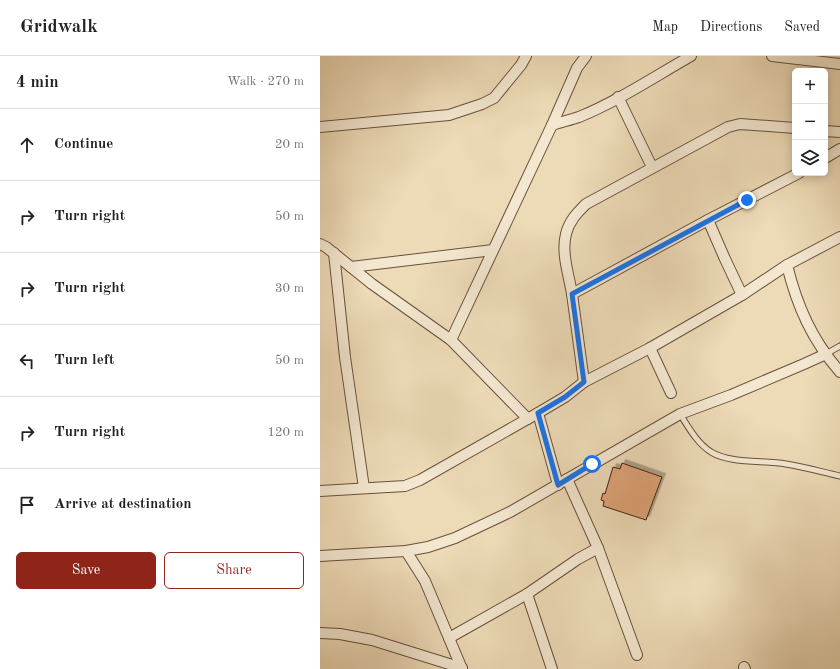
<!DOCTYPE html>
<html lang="en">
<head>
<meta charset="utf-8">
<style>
	:root { --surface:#fff; --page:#f6f6f6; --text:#222; --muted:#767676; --line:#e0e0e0; --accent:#8f2418 }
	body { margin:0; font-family:"Old Standard TT",serif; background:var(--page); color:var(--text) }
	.controls { position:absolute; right:12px; top:12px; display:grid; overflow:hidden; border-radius:6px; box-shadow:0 2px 10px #0003 }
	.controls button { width:36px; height:36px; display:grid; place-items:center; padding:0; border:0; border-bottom:1px solid var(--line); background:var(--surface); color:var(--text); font:20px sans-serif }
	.stop { position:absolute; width:12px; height:12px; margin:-9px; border:3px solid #1a73e8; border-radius:50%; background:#fff }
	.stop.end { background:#1a73e8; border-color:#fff; box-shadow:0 1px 4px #0008 }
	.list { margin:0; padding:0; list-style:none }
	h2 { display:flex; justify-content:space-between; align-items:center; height:52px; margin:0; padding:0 16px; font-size:17px }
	h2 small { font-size:13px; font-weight:400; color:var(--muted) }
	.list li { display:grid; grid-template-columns:26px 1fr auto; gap:12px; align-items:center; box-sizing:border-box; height:72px; padding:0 16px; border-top:1px solid var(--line) }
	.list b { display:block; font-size:15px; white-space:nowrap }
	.list em { font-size:13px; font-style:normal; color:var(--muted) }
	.actions { display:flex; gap:8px; padding:12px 16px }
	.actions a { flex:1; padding:9px 0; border:1px solid var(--accent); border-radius:6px; text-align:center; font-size:14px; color:var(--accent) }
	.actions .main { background:var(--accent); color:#fff }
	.icon { flex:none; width:22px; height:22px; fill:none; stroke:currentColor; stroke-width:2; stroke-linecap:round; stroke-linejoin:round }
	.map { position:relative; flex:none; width:520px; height:613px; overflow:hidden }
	header { display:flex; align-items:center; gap:24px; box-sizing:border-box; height:56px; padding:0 20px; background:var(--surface); border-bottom:1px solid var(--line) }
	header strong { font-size:19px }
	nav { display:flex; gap:22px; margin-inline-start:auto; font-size:14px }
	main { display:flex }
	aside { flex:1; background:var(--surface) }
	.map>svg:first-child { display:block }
</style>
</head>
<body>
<header>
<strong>Gridwalk</strong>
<nav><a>Map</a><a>Directions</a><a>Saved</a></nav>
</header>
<main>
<aside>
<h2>4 min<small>Walk · 270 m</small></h2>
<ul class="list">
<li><svg class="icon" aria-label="ahead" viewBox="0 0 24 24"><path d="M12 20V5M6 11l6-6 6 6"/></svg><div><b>Continue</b></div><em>20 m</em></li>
<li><svg class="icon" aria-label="right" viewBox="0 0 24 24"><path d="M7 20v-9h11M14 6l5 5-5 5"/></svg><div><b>Turn right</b></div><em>50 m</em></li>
<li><svg class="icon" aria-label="right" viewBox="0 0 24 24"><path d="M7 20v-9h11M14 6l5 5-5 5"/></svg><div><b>Turn right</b></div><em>30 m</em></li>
<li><svg class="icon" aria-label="left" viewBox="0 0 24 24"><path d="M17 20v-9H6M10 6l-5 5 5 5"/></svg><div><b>Turn left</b></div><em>50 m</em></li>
<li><svg class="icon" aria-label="right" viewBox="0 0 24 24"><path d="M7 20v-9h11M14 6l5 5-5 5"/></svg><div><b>Turn right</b></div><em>120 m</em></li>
<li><svg class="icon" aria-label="arrive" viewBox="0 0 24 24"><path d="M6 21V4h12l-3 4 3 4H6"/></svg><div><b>Arrive at destination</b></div></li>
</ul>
<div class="actions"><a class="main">Save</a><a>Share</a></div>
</aside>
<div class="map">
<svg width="520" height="613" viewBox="0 0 520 613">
	<defs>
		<filter id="shadow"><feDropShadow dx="3.5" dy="-3.5" stdDeviation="0" flood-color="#0004"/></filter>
	</defs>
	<rect width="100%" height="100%" fill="#eddab7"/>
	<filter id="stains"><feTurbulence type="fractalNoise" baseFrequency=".005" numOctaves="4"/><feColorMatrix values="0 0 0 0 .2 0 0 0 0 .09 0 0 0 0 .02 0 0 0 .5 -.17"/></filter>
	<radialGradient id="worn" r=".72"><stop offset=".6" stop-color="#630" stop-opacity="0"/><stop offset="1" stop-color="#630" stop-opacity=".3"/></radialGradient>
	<polygon fill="#dea277" stroke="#3c2313" filter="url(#shadow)" points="302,407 342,421 326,464 283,450 284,445 281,444 283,437 285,438 293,411 300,413"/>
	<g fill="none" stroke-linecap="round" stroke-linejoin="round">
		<g stroke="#68513c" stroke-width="7">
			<g id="lane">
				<polyline points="506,298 520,290"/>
				<path d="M360,358C369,372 377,387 391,396C411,408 443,404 466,408C485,411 502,416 520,420"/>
			</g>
		</g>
		<g stroke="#68513c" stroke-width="12">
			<g id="street">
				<polyline points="452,0 520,8"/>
				<polyline points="298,41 332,111"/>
				<path d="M232,69C241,66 250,64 259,61C298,45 334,21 371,0"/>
				<polyline points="0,71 129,59 162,48 174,42 201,9 206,0"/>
				<polyline points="505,75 520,76"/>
				<polyline points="505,102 520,93"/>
				<polyline points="388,164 405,203 422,239"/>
				<polyline points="0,188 6,191 52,228 131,284 208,363"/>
				<polyline points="14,197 25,301 44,432"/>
				<path d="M467,209C477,250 492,284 520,316"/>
				<polyline points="31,211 173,194"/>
				<polyline points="252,238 388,164 479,117"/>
				<polyline points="131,284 232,69 257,12 266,0"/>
				<polyline points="330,292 351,337"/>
				<path d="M264,326C260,297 256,268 252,238C249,219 241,197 246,178C249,165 257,157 266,148L408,71L420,68L475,72"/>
				<polyline points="218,357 238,429"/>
				<polyline points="247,423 278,492 317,599"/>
				<polyline points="0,435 85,430 100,424 218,357 245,341 264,326 330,292 422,239 467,209 520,181"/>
				<polyline points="86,495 105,525 142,613"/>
				<polyline points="0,500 86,495 108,491 135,482 190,456 360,358 411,339 484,308 506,298"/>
				<polyline points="207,538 232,613"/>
				<polyline points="0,577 20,578 52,584 142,612"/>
				<polyline points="129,582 207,538 258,503 278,492"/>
				<polyline points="424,611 425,613"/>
			</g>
		</g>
		<use href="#lane" stroke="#f3e7d0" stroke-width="5"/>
		<use href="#street" stroke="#f3e7d0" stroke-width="10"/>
	</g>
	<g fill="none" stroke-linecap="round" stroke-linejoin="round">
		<polyline stroke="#1a73e8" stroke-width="5" points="272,408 238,429 218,357 245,341 264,326 252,238 427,144"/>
	</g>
	<rect width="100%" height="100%" filter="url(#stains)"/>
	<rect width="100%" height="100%" fill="url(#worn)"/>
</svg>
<div class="controls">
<button>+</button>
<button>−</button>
<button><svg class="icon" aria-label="layers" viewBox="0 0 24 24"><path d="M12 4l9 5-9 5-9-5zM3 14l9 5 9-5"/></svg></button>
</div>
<div class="stop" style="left:272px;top:408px"></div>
<div class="stop end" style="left:427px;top:144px"></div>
</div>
</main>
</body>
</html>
